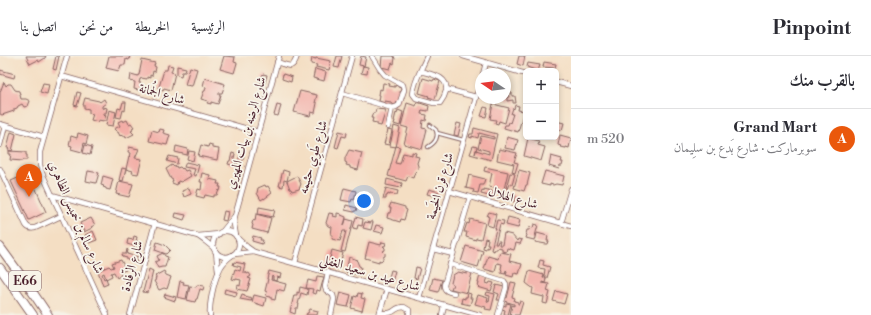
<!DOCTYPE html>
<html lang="ar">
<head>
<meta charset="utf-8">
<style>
	:root { --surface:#fff; --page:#f2f2f3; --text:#2b2b33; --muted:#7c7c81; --line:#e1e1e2; --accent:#ea580c }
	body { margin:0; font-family:"Libre Bodoni",Amiri,serif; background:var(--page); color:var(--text); direction:rtl }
	.controls { position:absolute; right:12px; top:12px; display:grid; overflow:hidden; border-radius:6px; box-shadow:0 2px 6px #0003 }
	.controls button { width:36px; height:36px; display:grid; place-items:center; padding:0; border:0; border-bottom:1px solid var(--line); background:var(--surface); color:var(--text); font:20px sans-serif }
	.compass { position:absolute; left:475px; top:12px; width:36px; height:36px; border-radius:50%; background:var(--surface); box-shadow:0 2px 6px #0003; rotate:283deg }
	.you { position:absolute; left:364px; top:145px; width:14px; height:14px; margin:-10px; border:3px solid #fff; border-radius:50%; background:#1a73e8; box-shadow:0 0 0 6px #1a73e833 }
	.badge { display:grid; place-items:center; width:26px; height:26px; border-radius:50%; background:var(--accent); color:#fff; font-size:13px; font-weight:700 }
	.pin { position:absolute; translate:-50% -33px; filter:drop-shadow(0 1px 2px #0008) }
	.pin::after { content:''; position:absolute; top:21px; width:14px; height:12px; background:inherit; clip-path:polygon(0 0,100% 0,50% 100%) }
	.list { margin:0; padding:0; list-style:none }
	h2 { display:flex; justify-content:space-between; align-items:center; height:52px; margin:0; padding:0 16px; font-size:17px }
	h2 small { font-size:13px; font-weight:400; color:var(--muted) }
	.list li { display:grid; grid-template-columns:26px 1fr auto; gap:12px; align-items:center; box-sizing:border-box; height:60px; padding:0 16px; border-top:1px solid var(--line) }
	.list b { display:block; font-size:15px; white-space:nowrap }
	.list p { margin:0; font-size:13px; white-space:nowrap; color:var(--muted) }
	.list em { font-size:13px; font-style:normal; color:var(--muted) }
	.map { position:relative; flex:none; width:571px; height:259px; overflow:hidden; direction:ltr }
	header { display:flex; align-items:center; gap:24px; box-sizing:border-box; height:56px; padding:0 20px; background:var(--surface); border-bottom:1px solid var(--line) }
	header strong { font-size:19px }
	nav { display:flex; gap:22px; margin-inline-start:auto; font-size:14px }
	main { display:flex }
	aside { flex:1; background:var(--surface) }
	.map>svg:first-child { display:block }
</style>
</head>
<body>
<header>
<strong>Pinpoint</strong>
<nav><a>الرئيسية</a><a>الخريطة</a><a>من نحن</a><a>اتصل بنا</a></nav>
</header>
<main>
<aside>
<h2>بالقرب منك<small></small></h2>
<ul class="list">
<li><span class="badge">A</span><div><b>Grand Mart</b><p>سوبرماركت · شارع بَدع بن سلِيمان</p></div><em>520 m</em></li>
</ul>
</aside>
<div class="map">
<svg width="571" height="259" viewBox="0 0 571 259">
	<rect width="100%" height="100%" fill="#f7f3e8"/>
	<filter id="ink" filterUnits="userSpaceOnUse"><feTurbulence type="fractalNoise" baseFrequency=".025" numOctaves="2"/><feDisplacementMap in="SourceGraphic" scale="8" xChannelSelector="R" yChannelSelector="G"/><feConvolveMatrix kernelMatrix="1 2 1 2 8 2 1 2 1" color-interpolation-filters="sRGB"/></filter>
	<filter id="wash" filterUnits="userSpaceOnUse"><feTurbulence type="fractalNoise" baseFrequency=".012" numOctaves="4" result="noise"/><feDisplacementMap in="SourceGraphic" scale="16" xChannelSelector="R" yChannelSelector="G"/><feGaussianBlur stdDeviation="0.9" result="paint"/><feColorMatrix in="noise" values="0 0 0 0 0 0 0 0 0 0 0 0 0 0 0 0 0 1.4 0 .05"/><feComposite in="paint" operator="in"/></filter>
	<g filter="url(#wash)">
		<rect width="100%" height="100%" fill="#f4dec3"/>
		<g id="blocks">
			<g fill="#f3ada6">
				<polygon points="26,0 46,0 45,2 39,6 38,4 30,8"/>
				<polygon points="56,0 59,0 56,14 53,13"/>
				<polygon points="109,0 130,0 129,4 126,3 125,9 121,9 119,15 106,12"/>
				<polygon points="224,0 235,1 234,6 237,7 234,17 220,13"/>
				<polygon points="337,0 342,0 339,12 334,11"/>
				<polygon points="361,0 366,1 364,10 359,9"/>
				<polygon points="382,0 394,0 394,1 395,2 394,8 392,7 390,13 381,11"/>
				<polygon points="519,0 525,0 523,10 517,8"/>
				<polygon points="312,2 316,3 316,2 331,5 329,14 316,11 317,9 311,8"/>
				<polygon points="142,4 155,7 154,10 156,11 155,16 153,15 152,20 150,19 150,22 147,21 147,23 141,22 141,23 140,23 139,27 141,27 140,31 149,33 148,36 134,33 135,26 130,25 131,18 138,20 138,19 139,19"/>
				<polygon points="544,6 556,8 555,12 543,11"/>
				<polygon points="528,7 540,9 538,15 527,11"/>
				<polygon points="168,9 173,10 171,16 175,17 171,34 164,32 163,34 158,32 158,31 159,31 164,14 167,14"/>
				<polygon points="177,10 186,12 185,16 182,16 181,20 177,19"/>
				<polygon points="363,10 368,11 367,18 361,17"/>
				<polygon points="190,11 197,13 192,30 185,29"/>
				<polygon points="315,13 326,16 324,25 313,22"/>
				<polygon points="0,14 15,18 14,22 0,18"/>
				<polygon points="263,18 267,19 264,30 260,29"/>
				<polygon points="283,18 292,21 291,26 282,23"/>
				<polygon points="205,22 225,28 222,37 219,37 219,39 221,39 218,48 211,46 211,48 207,47 208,45 201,43 204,35 205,35 206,31 203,30"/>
				<polygon points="423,22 433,25 434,23 440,25 435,43 428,41 429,40 419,37"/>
				<polygon points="4,26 6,30 8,28 11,28 15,34 19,35 21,43 26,43 30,45 28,50 24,51 22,48 18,50 17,52 14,53 14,55 2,59 0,58 0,36"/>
				<polygon points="43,27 49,28 47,38 40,36"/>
				<polygon points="383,27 390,28 389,30 395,31 395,29 401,31 400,37 401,38 399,45 397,45 396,49 391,48 391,46 385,45 385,47 379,45 380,39 379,39 380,33 382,34"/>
				<polygon points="300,35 317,39 315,47 317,47 315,57 311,56 310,60 294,56"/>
				<polygon points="77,36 81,37 77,50 74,49"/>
				<polygon points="508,37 512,37 512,40 515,40 516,47 513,47 513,44 507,45 507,41 509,41"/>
				<polygon points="85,42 99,45 100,46 104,43 106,47 102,50 102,52 104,53 104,51 107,52 106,57 103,57 103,58 106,59 104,65 98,64 98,66 91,64 93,58 89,57 89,53 84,52 84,49 83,49"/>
				<polygon points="123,46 126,46 125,55 123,54 121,62 116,61 118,52 121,53"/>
				<polygon points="417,46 429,50 428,55 422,54 421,58 427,59 426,65 423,64 422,72 427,73 422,93 404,88 408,72 401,70 407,47 416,50"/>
				<polygon points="493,48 509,52 505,67 499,65 498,68 495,67 496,64 490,63"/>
				<polygon points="277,49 281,50 278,60 274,59"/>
				<polygon points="515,49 519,50 518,54 524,55 518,76 504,72 505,69 508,69 509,66 510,67 513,58 511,58 513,52 514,53"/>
				<polygon points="484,51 488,52 486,61 481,60"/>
				<polygon points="376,53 386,54 381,70 377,69 377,67 372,66 373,62 371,62 373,57 375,57"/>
				<polygon points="109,54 116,56 113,70 106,69"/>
				<polygon points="398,54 403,56 400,70 394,68 395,65 394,65 396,57 397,58"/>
				<polygon points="122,64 123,66 127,64 129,68 131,67 134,71 132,72 133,74 131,75 134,78 126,82 125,80 122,80 121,79 120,80 118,76 117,76 114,73 120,70 118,66"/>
				<polygon points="556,65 564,67 562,74 556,73"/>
				<polygon points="457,67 461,68 458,80 454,79"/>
				<polygon points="394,70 400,72 396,91 390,90"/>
				<polygon points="474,72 497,78 491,104 470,98 473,90 477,91 475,98 476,94 489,98 489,95 478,92 481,80 494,83 494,81 479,77 478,82 472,80 472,82 469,81 470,78 473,78"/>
				<polygon points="160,73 164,74 163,77 170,79 167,89 149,85 152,74 159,76"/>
				<polygon points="388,74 392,75 389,89 384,88"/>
				<polygon points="339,75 347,77 346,81 342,80 338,92 335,91"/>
				<polygon points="11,76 16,78 12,95 8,94 9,92 7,92"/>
				<polygon points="78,77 88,80 86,88 84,87 82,96 71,93 72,90 69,89 71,80 77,82"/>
				<polygon points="560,79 571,82 569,92 566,91 566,92 560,91 561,90 558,89"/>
				<polygon points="507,81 518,84 515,94 505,92"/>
				<polygon points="528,82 539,85 538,89 545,91 541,105 524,100"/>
				<polygon points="209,88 212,89 212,92 219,93 217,104 198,100 201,89 208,91"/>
				<polygon points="85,89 92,91 90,99 83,97"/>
				<polygon points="176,90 188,93 187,99 175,96"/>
				<polygon points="396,90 400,91 395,107 400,108 403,97 412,99 412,96 416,97 415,100 419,101 417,107 418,110 418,113 415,116 413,122 408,120 406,125 388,120"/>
				<polygon points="129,91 139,93 135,102 142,103 138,118 132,117 133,115 126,113 129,100 130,101 131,97 128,96"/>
				<polygon points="499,93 517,97 514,106 518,107 515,117 512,116 514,108 497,104"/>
				<polygon points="349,94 362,97 358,114 350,112 350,110 346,109 347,107 345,106 345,102"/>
				<polygon points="9,95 26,96 26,99 27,99 27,104 23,104 23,105 10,104 11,98 9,98"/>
				<polygon points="189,95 195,96 193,105 187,103"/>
				<polygon points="232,97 235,98 233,106 236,106 235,110 228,108 229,105 230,105"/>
				<polygon points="240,99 244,100 241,110 237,109"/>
				<polygon points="169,100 178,102 177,108 167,105"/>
				<polygon points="551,100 562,103 561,106 563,106 562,110 560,110 559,113 549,110"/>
				<polygon points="186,106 199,109 196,120 193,119 195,113 184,111"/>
				<polygon points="172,109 174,111 176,110 177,112 180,111 182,113 183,112 185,115 188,114 191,120 181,126 178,125 177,129 172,127 173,124 171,123 166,113"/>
				<polygon points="485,111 508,116 503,137 499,136 500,133 489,131 492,117 484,115"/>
				<polygon points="122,112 126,113 123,125 119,124"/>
				<polygon points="283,114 289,116 287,125 284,124 283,131 279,130"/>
				<polygon points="519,114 530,117 527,129 526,129 524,135 514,132"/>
				<polygon points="88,115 99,117 96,127 86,125"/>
				<polygon points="545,115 564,120 562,129 556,128 553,129 550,128 550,130 541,128"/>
				<polygon points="29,117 46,156 29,164 11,125"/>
				<polygon points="202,117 210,119 209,123 218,125 217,128 220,128 219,131 221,131 220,135 219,134 217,139 214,139 214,141 205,139 204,142 196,140 198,133 201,134 202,126 200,126"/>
				<polygon points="510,117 515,118 512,129 510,128 508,133 506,132"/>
				<polygon points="469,119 485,123 483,129 480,129 478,137 473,136 474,134 466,132"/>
				<polygon points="103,120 113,123 110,134 106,133 106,132 103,131 104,130 101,129"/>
				<polygon points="297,120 301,128 299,133 292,135 291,133 290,133 287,125"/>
				<polygon points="387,123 402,127 401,132 386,129"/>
				<polygon points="119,125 133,128 129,141 116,138"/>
				<polygon points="265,129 266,131 268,130 272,137 264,143 264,142 261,144 257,137 258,132"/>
				<polygon points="189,132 191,138 184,141 182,135"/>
				<polygon points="344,132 356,135 354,144 352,143 351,146 341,144"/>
				<polygon points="386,132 398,135 397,139 390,138 390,139 388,138 387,140 386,140 386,143 383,143"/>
				<polygon points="429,133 439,136 438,141 427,138"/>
				<polygon points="484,133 492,135 492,137 494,138 493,141 481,138 482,134 484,135"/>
				<polygon points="507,138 516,140 514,146 505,144"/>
				<polygon points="391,147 405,151 405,153 407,154 404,164 401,163 400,166 387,162 388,157 390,157 391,152 389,152"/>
				<polygon points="346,149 357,152 356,155 354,155 354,156 345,154"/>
				<polygon points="259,151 275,154 273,161 258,158"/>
				<polygon points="224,155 228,156 226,165 222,164"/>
				<polygon points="489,156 496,158 493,171 487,169 489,161 487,160"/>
				<polygon points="176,157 186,159 184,164 175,161"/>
				<polygon points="329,157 334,158 333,160 337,161 337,157 341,158 341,159 346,161 344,170 346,163 353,165 345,196 341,195 346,175 343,175 340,185 332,183 333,179 331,179 332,171 328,170 326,167"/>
				<polygon points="256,158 271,162 267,177 252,173 253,169 252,168 253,164 255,165"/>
				<polygon points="356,161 363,163 362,170 358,169 357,173 353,172"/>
				<polygon points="508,161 520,164 518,172 506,169"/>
				<polygon points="91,162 95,169 91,171 92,172 84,176 80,167"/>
				<polygon points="470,163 485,167 481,183 476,182 476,184 466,181 467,176 464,176 467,167 469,168"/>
				<polygon points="497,164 504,165 503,169 500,168 495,188 497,188 498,185 500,185 499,189 502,189 504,177 512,179 517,185 518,183 522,184 520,188 516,187 514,194 507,192 506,196 502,195 502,192 498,191 497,193 495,193 494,195 491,194 496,173 495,172"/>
				<polygon points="371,165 373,166 371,174 363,172 365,166 371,167"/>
				<polygon points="534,168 538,169 534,184 526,182 527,179 526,178 527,174 529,174 530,171 533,172"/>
				<polygon points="376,169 384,171 382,177 374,175"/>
				<polygon points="93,175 97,184 89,187 85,179"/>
				<polygon points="537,177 548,180 547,185 549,185 548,188 546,188 535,186"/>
				<polygon points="134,180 137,181 136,185 138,185 137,191 127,188 128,183 133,184"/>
				<polygon points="253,180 261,182 260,184 263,184 262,188 252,185"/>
				<polygon points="485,182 488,183 487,188 489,188 488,192 486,191 486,193 483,192"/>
				<polygon points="157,186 165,189 170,194 166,198 155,194"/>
				<polygon points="369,186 381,189 382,186 386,187 385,190 383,190 385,192 385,194 383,195 385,197 385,200 383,201 383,203 381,205 379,204 379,206 365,202"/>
				<polygon points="466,190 483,195 478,211 461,206"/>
				<polygon points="127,193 128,194 127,198 138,201 137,207 132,206 133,205 127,204 127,202 123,201 122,198 126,198"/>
				<polygon points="332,194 343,197 339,213 328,210"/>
				<polygon points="500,196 511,198 509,205 522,208 519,218 514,217 513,221 506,219 507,215 506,214 505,218 501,217 502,214 501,213 502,208 497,207 495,216 484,213 488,200 498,203"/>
				<polygon points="163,197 165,200 168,201 165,211 162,211 158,212 155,206 159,204 157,200"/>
				<polygon points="349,201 358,204 357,205 359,210 361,211 359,219 346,216"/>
				<polygon points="121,204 126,214 120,216 121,219 117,222 114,216 111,217 112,220 106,223 104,217 102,218 104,223 106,222 108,228 103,230 98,215 109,210 111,212 114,211 112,207"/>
				<polygon points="540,204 544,205 543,209 550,211 547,222 545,222 546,220 544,220 545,213 538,212"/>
				<polygon points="234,206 245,208 243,216 246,216 247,218 249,217 251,220 248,222 251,223 247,235 237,233 238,229 240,230 241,224 236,223 236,224 232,223 235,213 240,215 241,211 233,209"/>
				<polygon points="416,211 420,212 417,223 414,222"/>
				<polygon points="149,213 153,215 148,237 143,236"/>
				<polygon points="391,214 395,215 392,226 388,225"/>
				<polygon points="164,215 166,219 171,221 167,233 164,232 159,234 154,225 155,225 156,221 155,220"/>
				<polygon points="269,215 281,218 280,222 277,221 276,225 273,224 273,221 272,220 271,224 286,228 284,235 277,233 275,244 271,243 271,241 266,240 267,236 265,235 268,223 267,223"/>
				<polygon points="529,215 544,219 543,222 546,223 545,227 542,226 542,227 549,228 547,235 550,236 547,248 543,247 544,241 532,238 533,232 531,231 526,227"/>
				<polygon points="458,216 467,218 467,216 472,217 467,237 451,233 453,228 451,227 453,219"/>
				<polygon points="480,219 488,221 486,227 489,228 490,226 494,227 491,235 478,231 479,227 478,227"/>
				<polygon points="317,220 324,221 320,235 317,234 316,238 312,237 313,233 306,232 308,224 316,226"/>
				<polygon points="433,222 442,224 438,236 430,234"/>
				<polygon points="180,225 184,226 183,228 189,229 186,243 177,241"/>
				<polygon points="511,226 516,227 512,241 515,242 514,245 518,246 518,248 519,248 520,245 523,246 519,259 510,259 512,249 514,250 514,248 504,245 505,241 507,242"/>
				<polygon points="197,229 204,230 203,234 200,233 197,243 196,243 195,246 187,244 190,230 196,231"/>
				<polygon points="496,229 504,231 501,244 497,244 499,238 494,236"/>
				<polygon points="300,231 308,233 307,239 301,237 298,248 299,248 298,252 296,252 295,258 290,256 294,239 297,239 297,236 299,237"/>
				<polygon points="225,233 237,236 236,240 224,237"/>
				<polygon points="556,235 567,238 564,248 553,245"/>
				<polygon points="340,236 351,239 348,251 337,249"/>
				<polygon points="487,236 495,238 491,254 485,253 486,251 475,248 478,239 488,242 487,245 489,246 490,240 486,239"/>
				<polygon points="358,237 362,238 361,242 365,243 362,255 351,252 354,240 357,241"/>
				<polygon points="468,237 471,238 470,242 472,242 470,249 461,247 462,242 465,243 465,241 467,241"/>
				<polygon points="165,238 176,241 175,245 164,241"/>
				<polygon points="242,238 245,239 245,240 252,242 251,245 240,243"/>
				<polygon points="254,239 266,242 264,250 252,246"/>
				<polygon points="506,247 511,248 508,259 504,258 505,254 502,253 503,249 506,250"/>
				<polygon points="310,253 318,255 317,259 306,259 307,257 308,257"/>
			</g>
		</g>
	</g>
	<g filter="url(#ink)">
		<use href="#blocks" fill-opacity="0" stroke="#866260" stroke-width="1"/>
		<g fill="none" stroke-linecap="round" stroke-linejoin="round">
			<g stroke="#866260" stroke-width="4.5">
				<g id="lane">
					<polyline points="437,77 463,84"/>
					<path d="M428,91C435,87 439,82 436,74L430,69"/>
				</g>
			</g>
			<g stroke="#866260" stroke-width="6">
				<g id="street">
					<polyline points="67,0 40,96 40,109 42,117 107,259"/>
					<polyline points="463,0 526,18"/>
					<path d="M277,6C289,10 293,14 297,0"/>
					<path d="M420,15C430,18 449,20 446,35C445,39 443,43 440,47H434L416,42L413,38C414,25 422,12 427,0"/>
					<polyline points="483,18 486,7"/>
					<polyline points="61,20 258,76"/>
					<polyline points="556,26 571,30"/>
					<polyline points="446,33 476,41"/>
					<polyline points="342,37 392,52 396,51 399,49 404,34 403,29 385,19 380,13 372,0"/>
					<polyline points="0,68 44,81"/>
					<polyline points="388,71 392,52"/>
					<polyline points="0,89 5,70"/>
					<path d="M0,113L26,169C28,172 31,173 35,172L61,160"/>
					<polyline points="449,135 571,170"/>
					<polyline points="52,139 198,180 205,185 215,193"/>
					<polyline points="561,167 571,133"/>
					<circle cx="226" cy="188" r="13"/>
					<polyline points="222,176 234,161"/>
					<polyline points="198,180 219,178"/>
					<polyline points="236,180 234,168 235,160 279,0"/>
					<polyline points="238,183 247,191 254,196 480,259"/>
					<polyline points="433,193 453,198"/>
					<polyline points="216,196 218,215"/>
					<polyline points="234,198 254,196"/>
					<polyline points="295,207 352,0"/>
					<polyline points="450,208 504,225 506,228 506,232 498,259"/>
					<polyline points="328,216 325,231 326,234 333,239 334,243 331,259"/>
					<path d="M454,237C449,236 444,235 444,229L470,141"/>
					<polyline points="419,242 481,24"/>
					<path d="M380,257C398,259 392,251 404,251L409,254V259"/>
					<polyline points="130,259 155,167"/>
					<path d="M210,259C209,248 214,225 219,215C221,209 226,204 231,200"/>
					<polyline points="379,259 387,233"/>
					<polyline points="442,259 444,249"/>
				</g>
			</g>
			<g stroke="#866260" stroke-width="10">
				<g id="highway">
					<polyline points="0,191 27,228 48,259"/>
					<polyline points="0,212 33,259"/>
				</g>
			</g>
			<use href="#lane" stroke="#fff" stroke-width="2.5"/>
			<use href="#street" stroke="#fff" stroke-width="4.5"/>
			<use href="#highway" stroke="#fff" stroke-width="8"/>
		</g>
	</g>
	<g text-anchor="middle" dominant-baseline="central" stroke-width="3.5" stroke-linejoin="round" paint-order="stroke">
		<rect fill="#f7f3e8" stroke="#7e5f64" stroke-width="1" x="9" y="215" width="32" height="20" rx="3"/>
		<g font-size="12" font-weight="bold" fill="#4a1f2b">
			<text x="25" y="225">E66</text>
		</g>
		<g font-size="13" fill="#4a1f2b" stroke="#f7f3e8">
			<text transform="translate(162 38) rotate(16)">شارع الجُمانة</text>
			<text transform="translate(246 77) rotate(-74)">شارع الرضه بن بيات المهيري</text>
			<text transform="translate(313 101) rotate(-74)">شارع طَوِي حثيمه</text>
			<text transform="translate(440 130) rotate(-74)">شارع قرن الخَيمة</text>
			<text transform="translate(513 142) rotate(16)">شارع الهِلال</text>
			<text transform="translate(76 161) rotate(67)">شارع سالم بن خميس الظاهري</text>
			<text transform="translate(132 210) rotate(-75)">شارع الرِّفادة</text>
			<text transform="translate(370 217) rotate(16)">شارع عيد بن سعيد الغفلي</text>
		</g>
	</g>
</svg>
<div class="controls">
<button>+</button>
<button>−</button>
</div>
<svg class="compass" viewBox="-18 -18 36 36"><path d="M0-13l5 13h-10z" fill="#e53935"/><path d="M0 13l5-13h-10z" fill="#7c7c81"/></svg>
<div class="you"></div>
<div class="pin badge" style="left:29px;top:141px">A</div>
</div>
</main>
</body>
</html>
